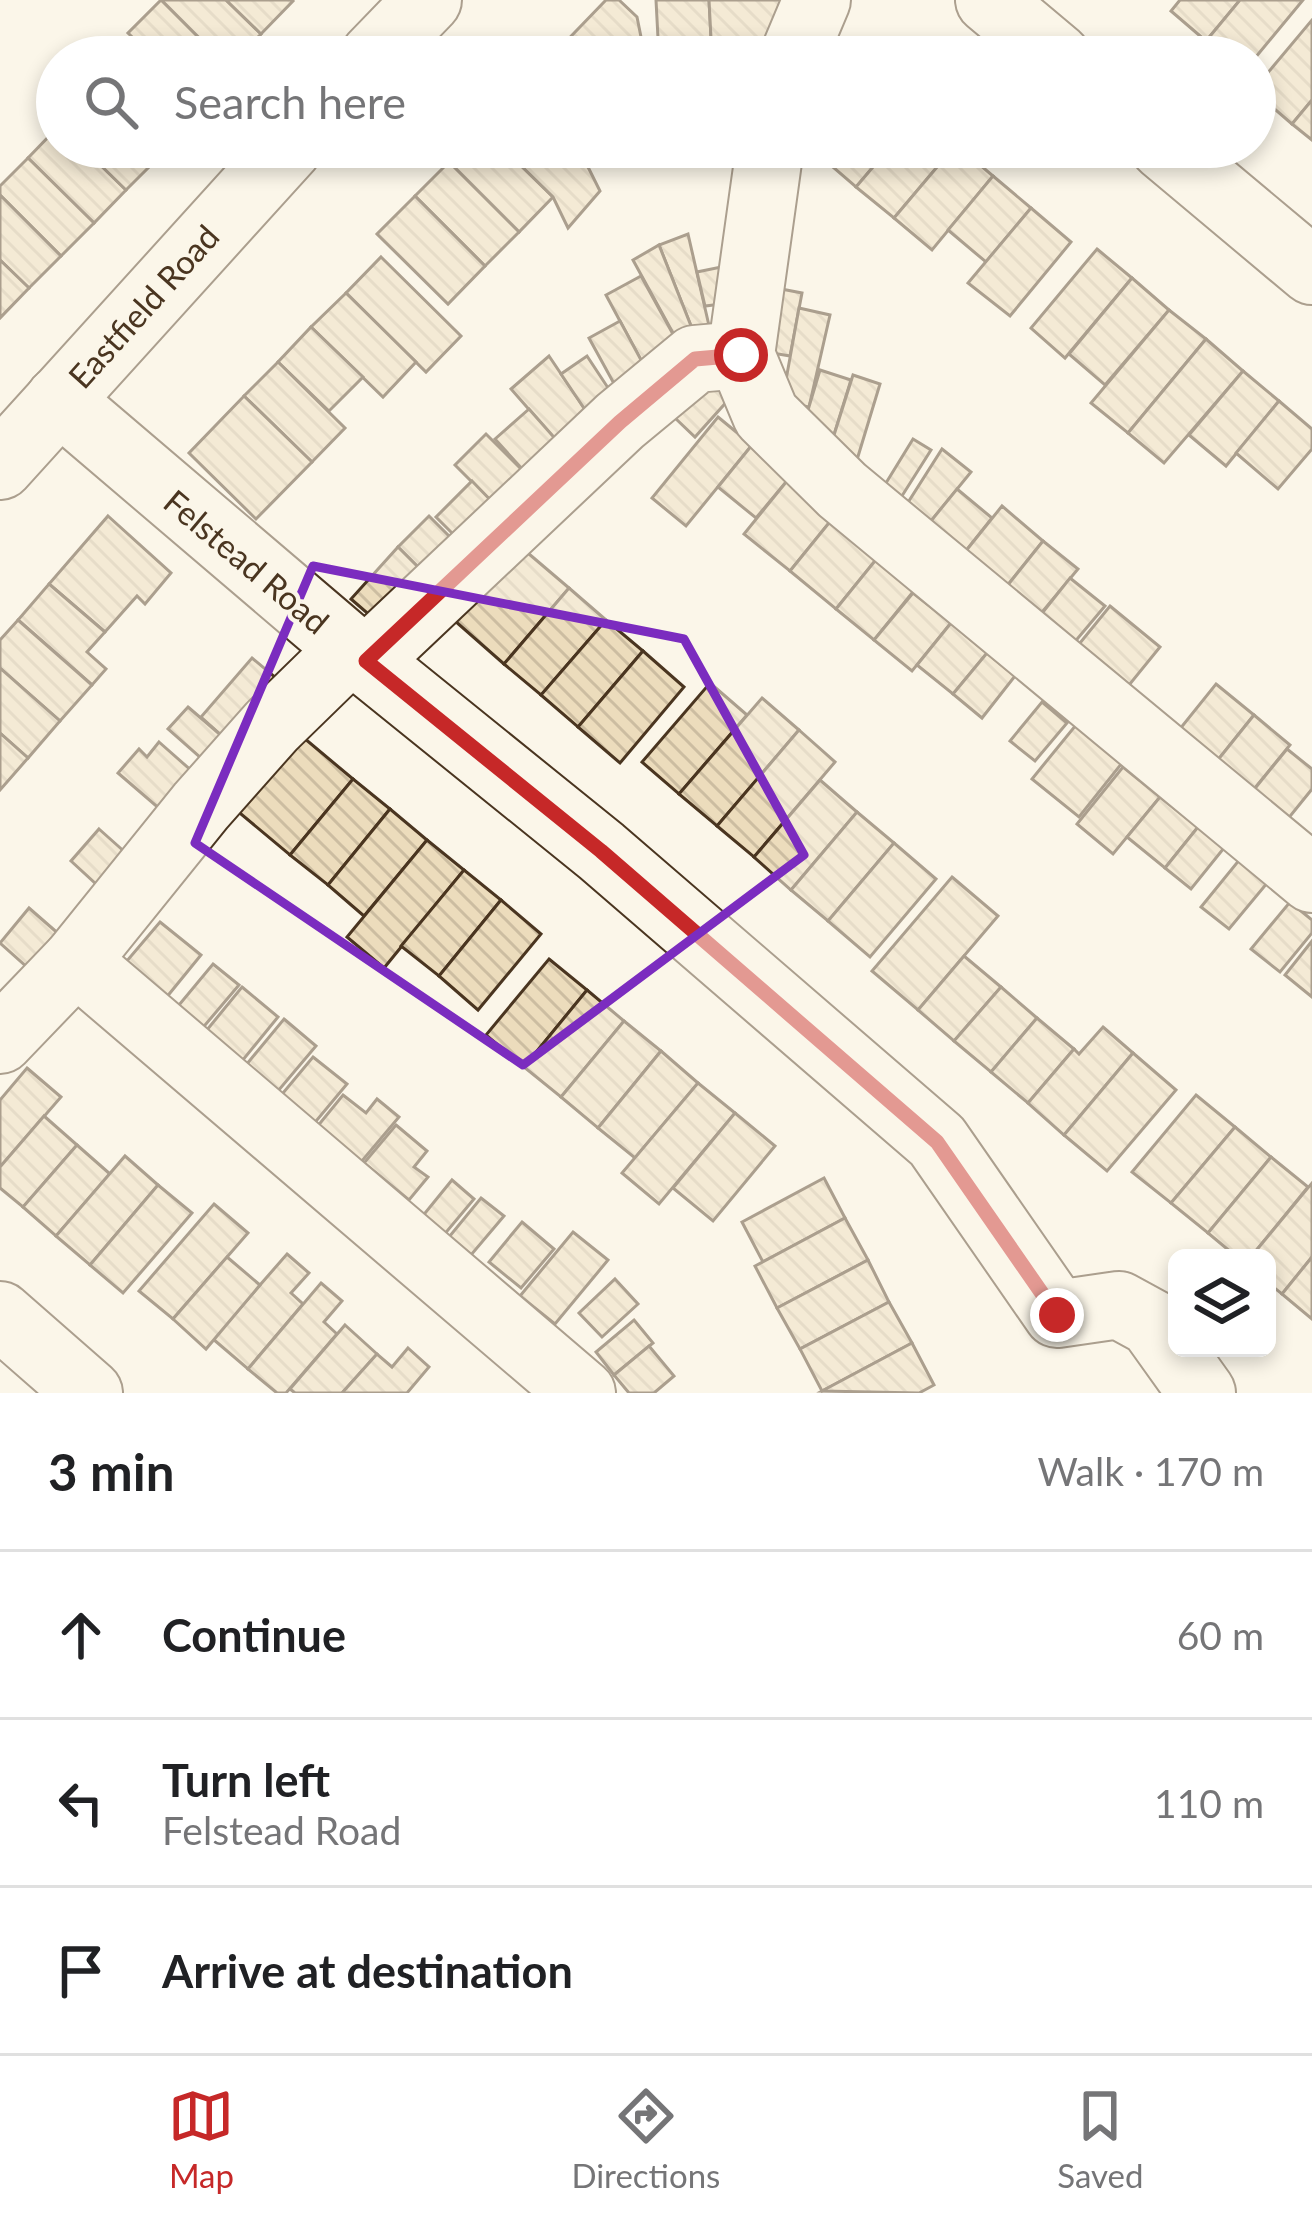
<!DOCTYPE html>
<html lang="en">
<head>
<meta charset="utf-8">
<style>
	:root { --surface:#fff; --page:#f2f2f2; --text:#202124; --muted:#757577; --line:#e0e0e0; --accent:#c62828 }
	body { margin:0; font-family:Lato,sans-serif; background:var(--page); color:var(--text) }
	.controls { position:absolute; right:36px; bottom:36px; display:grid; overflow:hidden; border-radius:18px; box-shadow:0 6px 18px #0003 }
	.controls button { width:108px; height:108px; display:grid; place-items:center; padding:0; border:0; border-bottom:3px solid var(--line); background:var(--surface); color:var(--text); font:60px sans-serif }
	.stop { position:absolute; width:36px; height:36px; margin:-27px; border:9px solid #c62828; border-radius:50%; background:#fff }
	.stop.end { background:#c62828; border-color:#fff; box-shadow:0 3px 12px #0008 }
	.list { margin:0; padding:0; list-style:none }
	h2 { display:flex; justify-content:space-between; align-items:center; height:156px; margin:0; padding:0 48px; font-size:51px }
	h2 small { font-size:39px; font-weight:400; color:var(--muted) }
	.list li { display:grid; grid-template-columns:78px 1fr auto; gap:36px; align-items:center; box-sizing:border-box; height:168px; padding:0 48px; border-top:3px solid var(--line) }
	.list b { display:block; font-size:45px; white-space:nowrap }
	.list p { margin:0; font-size:39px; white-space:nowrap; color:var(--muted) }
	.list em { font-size:39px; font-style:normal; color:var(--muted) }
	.icon { flex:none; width:66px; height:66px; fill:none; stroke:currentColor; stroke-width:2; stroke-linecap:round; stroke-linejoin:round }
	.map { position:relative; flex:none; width:1312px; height:1393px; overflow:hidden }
	.search { position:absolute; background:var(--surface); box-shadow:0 6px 18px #0003; left:36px; right:36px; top:36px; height:132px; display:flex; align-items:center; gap:30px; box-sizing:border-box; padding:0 42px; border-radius:66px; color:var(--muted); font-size:45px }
	.sheet { height:660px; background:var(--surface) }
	nav { display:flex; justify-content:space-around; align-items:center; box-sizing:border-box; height:168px; border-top:3px solid var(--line); background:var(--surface); font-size:33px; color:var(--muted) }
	nav a { display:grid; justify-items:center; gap:6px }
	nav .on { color:var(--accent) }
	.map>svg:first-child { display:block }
</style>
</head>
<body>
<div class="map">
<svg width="1312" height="1393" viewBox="0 0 1312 1393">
	<defs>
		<pattern id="building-back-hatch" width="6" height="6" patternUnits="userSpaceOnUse" patternTransform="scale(3)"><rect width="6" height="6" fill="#ecdcbc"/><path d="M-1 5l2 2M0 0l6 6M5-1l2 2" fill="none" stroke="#ccbda1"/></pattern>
	</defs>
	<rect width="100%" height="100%" fill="#fbf6e9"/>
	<g fill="url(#building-back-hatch)" stroke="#4a3520" stroke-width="3">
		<polygon points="161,0 226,0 261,34 238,57 218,57"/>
		<polygon points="161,0 218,57 153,57 128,33"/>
		<polygon points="226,0 292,0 293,1 261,34"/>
		<polygon points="606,0 619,0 637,17 645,57 551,57"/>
		<polygon points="656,0 709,0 712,57 659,57"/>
		<polygon points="709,0 803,0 781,57 712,57"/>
		<polygon points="1180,0 1240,0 1206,41 1171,11"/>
		<polygon points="1240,0 1303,0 1255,58 1225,57 1206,41"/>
		<polygon points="1312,20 1312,100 1292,124 1255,92 1255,88"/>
		<polygon points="1312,100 1312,140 1292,124"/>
		<polygon points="57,128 57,147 82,147 126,190 94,223 28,158"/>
		<polygon points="82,147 146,147 158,158 126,190"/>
		<polygon points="463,147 502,147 553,197 519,232 449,162"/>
		<polygon points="502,147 570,147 586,163 600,191 568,228 553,197"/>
		<polygon points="825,147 890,147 856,187 819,155"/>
		<polygon points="890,147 954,147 894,218 856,187"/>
		<polygon points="954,147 959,147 993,176 932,250 894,218"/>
		<polygon points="28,158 94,223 61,256 0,195 0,186"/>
		<polygon points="449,162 519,232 485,266 415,196"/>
		<polygon points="993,176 1031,208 986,262 948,230"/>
		<polygon points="0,195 61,256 29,288 0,260"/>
		<polygon points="415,196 485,266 448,304 377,234"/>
		<polygon points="1031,208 1071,242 1010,316 968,283"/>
		<polygon points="688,234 710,330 695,336 659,245"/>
		<polygon points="659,245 695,336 679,344 633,260"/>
		<polygon points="1097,249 1132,278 1065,358 1031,328"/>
		<polygon points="381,257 461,336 426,372 346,293"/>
		<polygon points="0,260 29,288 0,318"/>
		<polygon points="721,267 722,304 705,306 697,272"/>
		<polygon points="641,276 685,356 649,375 606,295"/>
		<polygon points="1132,278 1169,310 1105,385 1069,354"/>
		<polygon points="771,287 802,293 790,356 760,351"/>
		<polygon points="346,293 416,362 383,397 311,327"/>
		<polygon points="799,308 830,315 809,407 782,402"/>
		<polygon points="1169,310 1206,339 1128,433 1091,403"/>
		<polygon points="620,321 654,384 623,400 589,338"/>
		<polygon points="311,327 363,377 329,411 278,362"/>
		<polygon points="1206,339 1243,371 1164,463 1128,433"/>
		<polygon points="549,356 592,420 562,447 511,389"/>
		<polygon points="587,356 618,403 592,420 561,374"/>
		<polygon points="278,362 345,428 312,462 244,396"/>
		<polygon points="820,370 851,380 828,454 802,430"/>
		<polygon points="1243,371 1279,401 1226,466 1189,435"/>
		<polygon points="853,375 880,384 856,463 828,454"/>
		<polygon points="710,380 730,398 695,437 675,418"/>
		<polygon points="244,396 312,462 256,519 189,453"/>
		<polygon points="1279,401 1312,429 1312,449 1278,489 1236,453"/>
		<polygon points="529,409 566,451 533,481 495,439"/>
		<polygon points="718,417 752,445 686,526 652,498"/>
		<polygon points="486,434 533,481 502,512 455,465"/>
		<polygon points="913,439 931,450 895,507 878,496"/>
		<polygon points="752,445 791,476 756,518 718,487"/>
		<polygon points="942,449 971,472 922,532 900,515"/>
		<polygon points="791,476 837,513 790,571 744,534"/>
		<polygon points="472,481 502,512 466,547 436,517"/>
		<polygon points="957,489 992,518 957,562 922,532"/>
		<polygon points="1002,506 1043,541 999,596 957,562"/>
		<polygon points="837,513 883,551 836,609 790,571"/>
		<polygon points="108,516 171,573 145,604 137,596 105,632 49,584"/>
		<polygon points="429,516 463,550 433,582 398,547"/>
		<polygon points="1043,541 1078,569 1033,623 999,596"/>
		<polygon points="398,547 433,582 388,631 351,599"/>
		<polygon points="522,548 569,588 504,664 447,614"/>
		<polygon points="883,551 921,582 874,640 836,609"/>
		<polygon points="1070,578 1105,606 1073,644 1039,617"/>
		<polygon points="49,584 105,632 87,652 106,669 92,685 18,620"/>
		<polygon points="569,588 606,620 541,695 504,664"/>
		<polygon points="913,593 951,623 912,671 874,640"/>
		<polygon points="1110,606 1160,647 1121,695 1071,654"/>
		<polygon points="18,620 92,685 60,721 0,668 0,640"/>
		<polygon points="606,620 643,651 578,727 541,695"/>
		<polygon points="951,623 987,653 953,694 917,665"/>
		<polygon points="643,651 684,687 620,763 578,727"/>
		<polygon points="987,653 1015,676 982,718 953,694"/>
		<polygon points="252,658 294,693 230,743 201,717"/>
		<polygon points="0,668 60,721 28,758 0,733"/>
		<polygon points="710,683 747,715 679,794 642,762"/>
		<polygon points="1216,684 1254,715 1209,771 1171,740"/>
		<polygon points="762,698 799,730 717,826 679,794"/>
		<polygon points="1042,702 1067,723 1035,761 1010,741"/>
		<polygon points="188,707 230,743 210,766 168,729"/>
		<polygon points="1254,715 1290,745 1245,800 1209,771"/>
		<polygon points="1080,720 1126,758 1079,817 1032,779"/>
		<polygon points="799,730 835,762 754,857 717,826"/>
		<polygon points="0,733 28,758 0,790"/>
		<polygon points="298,733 353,779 290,855 235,809"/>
		<polygon points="159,742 202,780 169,817 118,773 139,749 147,757"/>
		<polygon points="1287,749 1312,769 1312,789 1283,825 1248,797"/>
		<polygon points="1123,767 1160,797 1113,854 1077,824"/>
		<polygon points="353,779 390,809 328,885 290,855"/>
		<polygon points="820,780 857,812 791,890 754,857"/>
		<polygon points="1160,797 1198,827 1165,868 1127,837"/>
		<polygon points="390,809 427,840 364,916 328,885"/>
		<polygon points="857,812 894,843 828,921 791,890"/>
		<polygon points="1198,827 1224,848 1191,889 1165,868"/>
		<polygon points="99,829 136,862 107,894 71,861"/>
		<polygon points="427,840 464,870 384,968 347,937"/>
		<polygon points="894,843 936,879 870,957 828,921"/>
		<polygon points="1240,859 1268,882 1229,929 1201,907"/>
		<polygon points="464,870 501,900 439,976 401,946"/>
		<polygon points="952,877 998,916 918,1010 872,971"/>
		<polygon points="501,900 541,934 478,1010 439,976"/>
		<polygon points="1290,902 1312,920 1312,933 1280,972 1251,949"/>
		<polygon points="29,908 76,949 46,984 0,943"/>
		<polygon points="160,922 201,955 161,1004 120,969"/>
		<polygon points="1312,941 1312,997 1285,975"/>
		<polygon points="964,956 1001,987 954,1041 918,1010"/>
		<polygon points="549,959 587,990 524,1067 486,1035"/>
		<polygon points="213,964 239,985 200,1031 174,1011"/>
		<polygon points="242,987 278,1017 238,1066 202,1036"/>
		<polygon points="1001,987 1037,1018 991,1072 954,1041"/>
		<polygon points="587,990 624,1021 561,1097 524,1067"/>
		<polygon points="1037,1018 1074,1049 1028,1103 991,1072"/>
		<polygon points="284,1019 316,1046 278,1091 246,1065"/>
		<polygon points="624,1021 661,1051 598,1128 561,1097"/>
		<polygon points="1103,1027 1133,1053 1064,1135 1028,1103 1074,1049 1079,1054"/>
		<polygon points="661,1051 698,1083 635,1158 598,1128"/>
		<polygon points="1133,1053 1176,1090 1107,1171 1064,1135"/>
		<polygon points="313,1057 347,1084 312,1126 278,1099"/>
		<polygon points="27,1068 61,1097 0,1167 0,1100"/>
		<polygon points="698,1083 735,1113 659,1204 622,1173"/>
		<polygon points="343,1095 366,1113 377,1099 399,1117 356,1168 312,1133"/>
		<polygon points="1196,1095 1235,1127 1171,1203 1132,1172"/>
		<polygon points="735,1113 775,1146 713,1221 673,1188"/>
		<polygon points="44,1116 77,1145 23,1207 0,1188 0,1167"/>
		<polygon points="396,1125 427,1151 414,1167 428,1177 409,1200 364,1163"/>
		<polygon points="1235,1127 1271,1157 1208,1233 1171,1203"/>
		<polygon points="77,1145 110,1174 56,1236 23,1207"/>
		<polygon points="125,1156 158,1185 90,1265 56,1236"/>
		<polygon points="1271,1157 1308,1187 1250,1258 1238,1258 1208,1233"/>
		<polygon points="824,1178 845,1218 763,1262 742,1222"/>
		<polygon points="452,1180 474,1199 443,1236 421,1218"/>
		<polygon points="1312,1183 1312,1257 1282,1294 1267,1282 1267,1258 1250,1258"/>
		<polygon points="158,1185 192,1213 123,1293 90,1265"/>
		<polygon points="481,1198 504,1216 471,1255 449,1237"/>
		<polygon points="214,1204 248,1233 173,1319 139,1291"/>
		<polygon points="845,1218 868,1260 777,1308 755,1266"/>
		<polygon points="522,1222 554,1249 521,1288 489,1262"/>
		<polygon points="573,1232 608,1260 555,1324 520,1296"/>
		<polygon points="287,1254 309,1273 291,1293 303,1304 248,1369 213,1339"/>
		<polygon points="227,1257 260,1285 206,1349 173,1319"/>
		<polygon points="1312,1257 1312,1319 1282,1294"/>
		<polygon points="868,1260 889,1302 800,1349 777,1308"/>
		<polygon points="615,1279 638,1304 602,1337 579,1313"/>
		<polygon points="321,1283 342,1301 324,1322 337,1334 286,1393 277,1393 248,1369"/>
		<polygon points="889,1302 912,1343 822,1391 800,1349"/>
		<polygon points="634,1320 653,1343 614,1375 596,1352"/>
		<polygon points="345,1325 377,1354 342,1393 295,1393 290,1389"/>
		<polygon points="912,1343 934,1385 919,1393 822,1391"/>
		<polygon points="649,1346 674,1376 654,1393 629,1393 614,1375"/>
		<polygon points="408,1348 429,1367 407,1393 342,1393 377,1354 392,1367"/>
	</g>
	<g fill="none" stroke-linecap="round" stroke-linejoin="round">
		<g stroke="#4a3520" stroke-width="70">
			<g id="minor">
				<polyline points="989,0 1057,57"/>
				<polyline points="373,57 428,0"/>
				<polyline points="793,57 817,0"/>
				<polyline points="770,147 741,355 766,415 842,490 1312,879"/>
				<polyline points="1164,147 1312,271"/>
				<polyline points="59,400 351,649 601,851 937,1141 1057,1314 1119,1305 1152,1323 1202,1393"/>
				<polyline points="0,466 289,147"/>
				<polyline points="366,661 620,421 695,359 741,355"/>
				<polyline points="76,961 582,1393"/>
				<polyline points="0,1040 76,961 201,806 272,726 351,649"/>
				<polyline points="0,1315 89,1393"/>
			</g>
		</g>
		<use href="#minor" stroke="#fbf6e9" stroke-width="66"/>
	</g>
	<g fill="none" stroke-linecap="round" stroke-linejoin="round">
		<polyline stroke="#c62828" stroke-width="15" points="741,355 695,359 620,422 366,661 601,851 937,1142 1057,1315"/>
	</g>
	<path d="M0 0H1312V1393H0ZM313,566L684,639L804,855L523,1065L195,843Z" fill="#fbf6e9" fill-opacity=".55" fill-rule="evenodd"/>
	<path fill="none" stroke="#7b2cbf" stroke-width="9" stroke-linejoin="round" d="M313,566L684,639L804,855L523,1065L195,843Z"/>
	<g text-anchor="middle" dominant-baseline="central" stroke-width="9" stroke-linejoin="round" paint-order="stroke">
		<g font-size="33" fill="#4a3520" stroke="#fbf6e9">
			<text transform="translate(143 306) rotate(-48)">Eastfield Road</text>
			<text transform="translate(247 561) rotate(40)">Felstead Road</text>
		</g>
	</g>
</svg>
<div class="controls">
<button><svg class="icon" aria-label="layers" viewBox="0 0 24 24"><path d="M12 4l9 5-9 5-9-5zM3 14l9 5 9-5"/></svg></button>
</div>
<div class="stop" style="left:741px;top:355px"></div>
<div class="stop end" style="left:1057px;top:1315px"></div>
<div class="search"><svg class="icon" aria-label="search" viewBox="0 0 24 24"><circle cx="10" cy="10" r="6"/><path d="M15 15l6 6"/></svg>Search here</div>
</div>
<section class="sheet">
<h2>3 min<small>Walk · 170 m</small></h2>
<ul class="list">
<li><svg class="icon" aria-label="ahead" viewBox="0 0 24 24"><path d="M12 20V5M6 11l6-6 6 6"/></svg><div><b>Continue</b></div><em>60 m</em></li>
<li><svg class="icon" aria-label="left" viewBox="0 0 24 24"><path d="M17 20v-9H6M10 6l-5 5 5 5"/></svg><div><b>Turn left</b><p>Felstead Road</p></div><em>110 m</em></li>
<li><svg class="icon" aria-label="arrive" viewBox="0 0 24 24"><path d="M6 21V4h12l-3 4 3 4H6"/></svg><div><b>Arrive at destination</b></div></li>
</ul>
</section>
<nav>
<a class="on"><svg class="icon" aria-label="map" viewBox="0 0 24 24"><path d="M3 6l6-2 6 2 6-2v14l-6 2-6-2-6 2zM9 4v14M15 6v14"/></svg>Map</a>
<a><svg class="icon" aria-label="directions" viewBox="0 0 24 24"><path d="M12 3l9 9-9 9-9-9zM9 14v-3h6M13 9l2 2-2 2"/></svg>Directions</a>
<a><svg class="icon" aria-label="saved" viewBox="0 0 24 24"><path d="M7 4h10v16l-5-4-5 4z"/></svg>Saved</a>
</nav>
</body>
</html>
